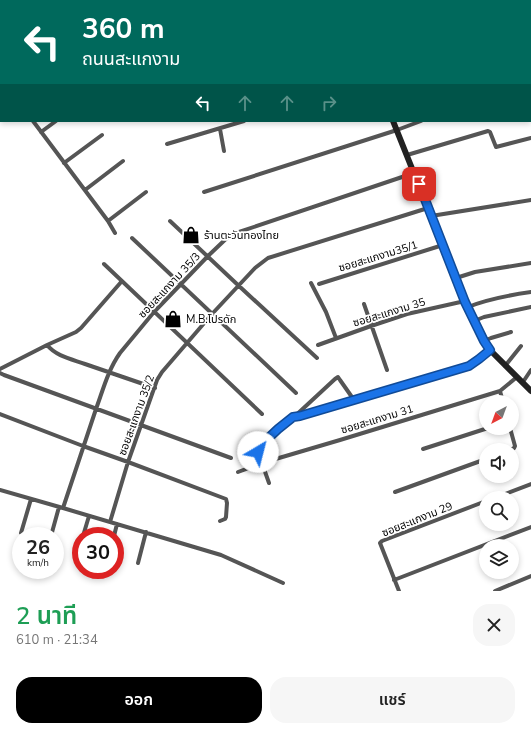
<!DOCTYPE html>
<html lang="th">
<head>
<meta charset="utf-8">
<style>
  body { margin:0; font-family:"Nunito Sans","Noto Sans Thai",sans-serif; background:#f6f6f6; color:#222; height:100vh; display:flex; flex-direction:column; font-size:15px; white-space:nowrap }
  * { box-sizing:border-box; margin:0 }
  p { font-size:13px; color:#767676 }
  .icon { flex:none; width:22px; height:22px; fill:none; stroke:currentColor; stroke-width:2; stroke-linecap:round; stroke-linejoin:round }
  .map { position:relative; height:591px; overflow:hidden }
  .drawer { display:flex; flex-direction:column; background:#fff; flex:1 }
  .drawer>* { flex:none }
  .hud { position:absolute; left:0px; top:0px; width:531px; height:122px; box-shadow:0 2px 6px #0003; background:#00695c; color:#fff; overflow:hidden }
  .needle { width:26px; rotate:221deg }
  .controls { position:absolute; left:479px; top:395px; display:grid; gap:8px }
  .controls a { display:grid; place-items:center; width:40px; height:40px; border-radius:50%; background:#fff; box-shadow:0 2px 6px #0003; font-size:20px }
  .speed { position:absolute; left:12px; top:527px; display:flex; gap:8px; font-size:20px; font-weight:700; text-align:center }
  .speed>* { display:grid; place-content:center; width:52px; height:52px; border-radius:50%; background:#fff; box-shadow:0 2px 6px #0003; line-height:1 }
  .speed small { font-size:10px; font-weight:400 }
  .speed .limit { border:6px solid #d22; background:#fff; color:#111 }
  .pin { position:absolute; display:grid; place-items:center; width:34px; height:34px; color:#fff; margin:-17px; border-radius:8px; box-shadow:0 2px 6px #0006 }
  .me { position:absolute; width:44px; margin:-22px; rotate:37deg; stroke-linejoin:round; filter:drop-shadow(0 0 3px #0008) }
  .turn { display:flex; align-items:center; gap:14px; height:84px; padding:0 16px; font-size:18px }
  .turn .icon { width:52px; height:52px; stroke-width:2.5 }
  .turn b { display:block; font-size:28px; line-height:34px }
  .lanes { display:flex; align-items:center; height:38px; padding:0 16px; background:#0003; justify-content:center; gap:20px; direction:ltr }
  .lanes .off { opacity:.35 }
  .round { display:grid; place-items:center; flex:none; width:42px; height:42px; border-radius:16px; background:#f6f6f6 }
  .head { display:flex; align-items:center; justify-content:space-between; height:68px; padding:0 16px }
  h1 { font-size:24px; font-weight:600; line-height:30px; color:#1e9e55 }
  .button { display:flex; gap:8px; margin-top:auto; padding:8px 16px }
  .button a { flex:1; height:46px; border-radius:16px; background:#000; color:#fff; font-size:16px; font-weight:600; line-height:46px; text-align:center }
  .button a+a { background:#f6f6f6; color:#222 }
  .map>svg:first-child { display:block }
</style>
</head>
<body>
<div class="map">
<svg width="531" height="591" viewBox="0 0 531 591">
  <rect width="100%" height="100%" fill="#fff"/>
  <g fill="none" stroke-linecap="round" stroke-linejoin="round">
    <path stroke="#555" stroke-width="4" d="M206 0 207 1
      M324 0V1
      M169 1 171 0
      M255 1 257 0
      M274 1 276 0
      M388 1 391 0
      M437 1 440 0
      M530 14H531
      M0 77 1 79
      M530 83H531
      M33 121 108 221 115 233
      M220 129 224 151
      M41 132 56 121
      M167 144 244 121
      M407 155 488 131 490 132 496 147 531 138
      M64 163 102 135
      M85 190 123 161
      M204 192 397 130 421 121
      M431 216 531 200
      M108 221 146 192
      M170 221 239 286 317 358
      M132 238 296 393
      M104 264 262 414
      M456 278 475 272 531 263
      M311 283 326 312 336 338
      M319 284 443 245
      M364 304 387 370
      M468 307C488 299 510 295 531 292
      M474 321 484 317 531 307
      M484 341 491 338 511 332
      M47 345C56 356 71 359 85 364 108 372 131 380 155 388
      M318 345 371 326 407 314 465 301
      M505 366 521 346
      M0 369 47 345 76 332 81 328 122 281
      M0 373 4 375 231 458
      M523 382 531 370
      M500 391 503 402
      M0 414 83 446 128 462 226 499 227 503 226 517 225 519 220 521
      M294 417 335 379 338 377 340 380 354 400
      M510 428 515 446 514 448 511 450
      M423 449 488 428
      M238 472 262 463 340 440 500 391 517 377
      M269 483 258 452V448L278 429 293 417 300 416 469 366 479 359 490 350
      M0 490 63 508 221 555 283 583
      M395 492 486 459
      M495 498 531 484
      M63 508C74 475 85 442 96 409 103 390 108 370 120 353L154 312 208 256 229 236 233 234 414 173
      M110 522 128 462 157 380 162 372 212 314 255 268 268 258 428 208
      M21 533 31 499
      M51 536 59 507
      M83 536 89 516
      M114 536 117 524
      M80 549 81 545
      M138 563 146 532
      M394 580 531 527
      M399 591 380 543 382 541 486 501
      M495 591 531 576"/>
    <path stroke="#222" stroke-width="6" d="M343 0 344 1
      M393 121 465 301 484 341 490 350 531 391"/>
  </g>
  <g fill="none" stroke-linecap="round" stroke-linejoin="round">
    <g stroke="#114b97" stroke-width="10">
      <path id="route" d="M258 452V448L260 446 278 429 293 417 300 416 469 366 479 359 490 350 484 341 465 302 419 184"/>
    </g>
    <use href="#route" stroke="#1a73e8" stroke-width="7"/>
  </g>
  <defs>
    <g id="shop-bare" transform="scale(1.38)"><path d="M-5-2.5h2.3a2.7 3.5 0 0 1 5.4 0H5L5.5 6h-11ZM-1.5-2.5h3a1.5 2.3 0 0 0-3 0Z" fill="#000" stroke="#fff" stroke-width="2.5" paint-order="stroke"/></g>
  </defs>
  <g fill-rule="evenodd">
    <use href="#shop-bare" x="191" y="235"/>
    <use href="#shop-bare" x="173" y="319"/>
  </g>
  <g text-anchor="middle" stroke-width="3.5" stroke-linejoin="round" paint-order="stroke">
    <g font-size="11" fill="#000" stroke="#fff" text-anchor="start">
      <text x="204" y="239">ร้านตะวันทองไทย</text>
      <text x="186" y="323">M.B.โปรดัก</text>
    </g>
    <g font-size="11" fill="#000" stroke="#fff">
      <text transform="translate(378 256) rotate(-17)" y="4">ซอยสะแกงาม35/1</text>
      <text transform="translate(169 285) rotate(-47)" y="4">ซอยสะแกงาม 35/3</text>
      <text transform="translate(389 312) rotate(-17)" y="4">ซอยสะแกงาม 35</text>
      <text transform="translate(136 415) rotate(-70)" y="4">ซอยสะแกงาม 35/2</text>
      <text transform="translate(377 419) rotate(-17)" y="4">ซอยสะแกงาม 31</text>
      <text transform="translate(417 519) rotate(-22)" y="4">ซอยสะแกงาม 29</text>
    </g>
  </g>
</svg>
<div class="controls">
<a><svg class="needle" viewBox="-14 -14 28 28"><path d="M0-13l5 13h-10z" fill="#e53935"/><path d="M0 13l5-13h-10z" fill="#767676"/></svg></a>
<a><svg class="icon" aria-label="sound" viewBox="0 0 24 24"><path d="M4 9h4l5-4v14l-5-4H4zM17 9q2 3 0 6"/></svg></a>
<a><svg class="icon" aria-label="search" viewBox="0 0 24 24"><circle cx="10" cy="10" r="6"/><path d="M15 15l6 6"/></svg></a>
<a><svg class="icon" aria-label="layers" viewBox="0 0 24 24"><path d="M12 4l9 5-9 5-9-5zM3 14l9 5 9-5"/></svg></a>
</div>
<div class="speed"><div>26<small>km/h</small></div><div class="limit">30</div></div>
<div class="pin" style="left:419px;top:184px;background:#d93025"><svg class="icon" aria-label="arrive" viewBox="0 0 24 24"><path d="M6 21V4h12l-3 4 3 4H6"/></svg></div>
<svg class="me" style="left:258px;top:452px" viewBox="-20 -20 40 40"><circle r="19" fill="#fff"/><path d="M0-13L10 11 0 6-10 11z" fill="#1a73e8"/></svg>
<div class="hud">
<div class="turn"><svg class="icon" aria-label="left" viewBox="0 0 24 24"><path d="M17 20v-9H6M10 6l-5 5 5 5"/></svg><div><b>360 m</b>ถนนสะแกงาม</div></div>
<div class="lanes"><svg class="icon" aria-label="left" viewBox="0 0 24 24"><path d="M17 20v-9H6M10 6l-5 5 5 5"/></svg><svg class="icon off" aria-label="ahead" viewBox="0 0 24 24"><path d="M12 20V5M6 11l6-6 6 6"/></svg><svg class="icon off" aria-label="ahead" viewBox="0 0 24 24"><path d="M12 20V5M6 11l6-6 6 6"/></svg><svg class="icon off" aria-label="right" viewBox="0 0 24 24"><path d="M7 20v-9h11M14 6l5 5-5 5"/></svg></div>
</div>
</div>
<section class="drawer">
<div class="head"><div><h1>2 นาที</h1><p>610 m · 21:34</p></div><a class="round"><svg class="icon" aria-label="close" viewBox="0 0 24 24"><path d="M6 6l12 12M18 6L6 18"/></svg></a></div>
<div class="button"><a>ออก</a><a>แชร์</a></div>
</section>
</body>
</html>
